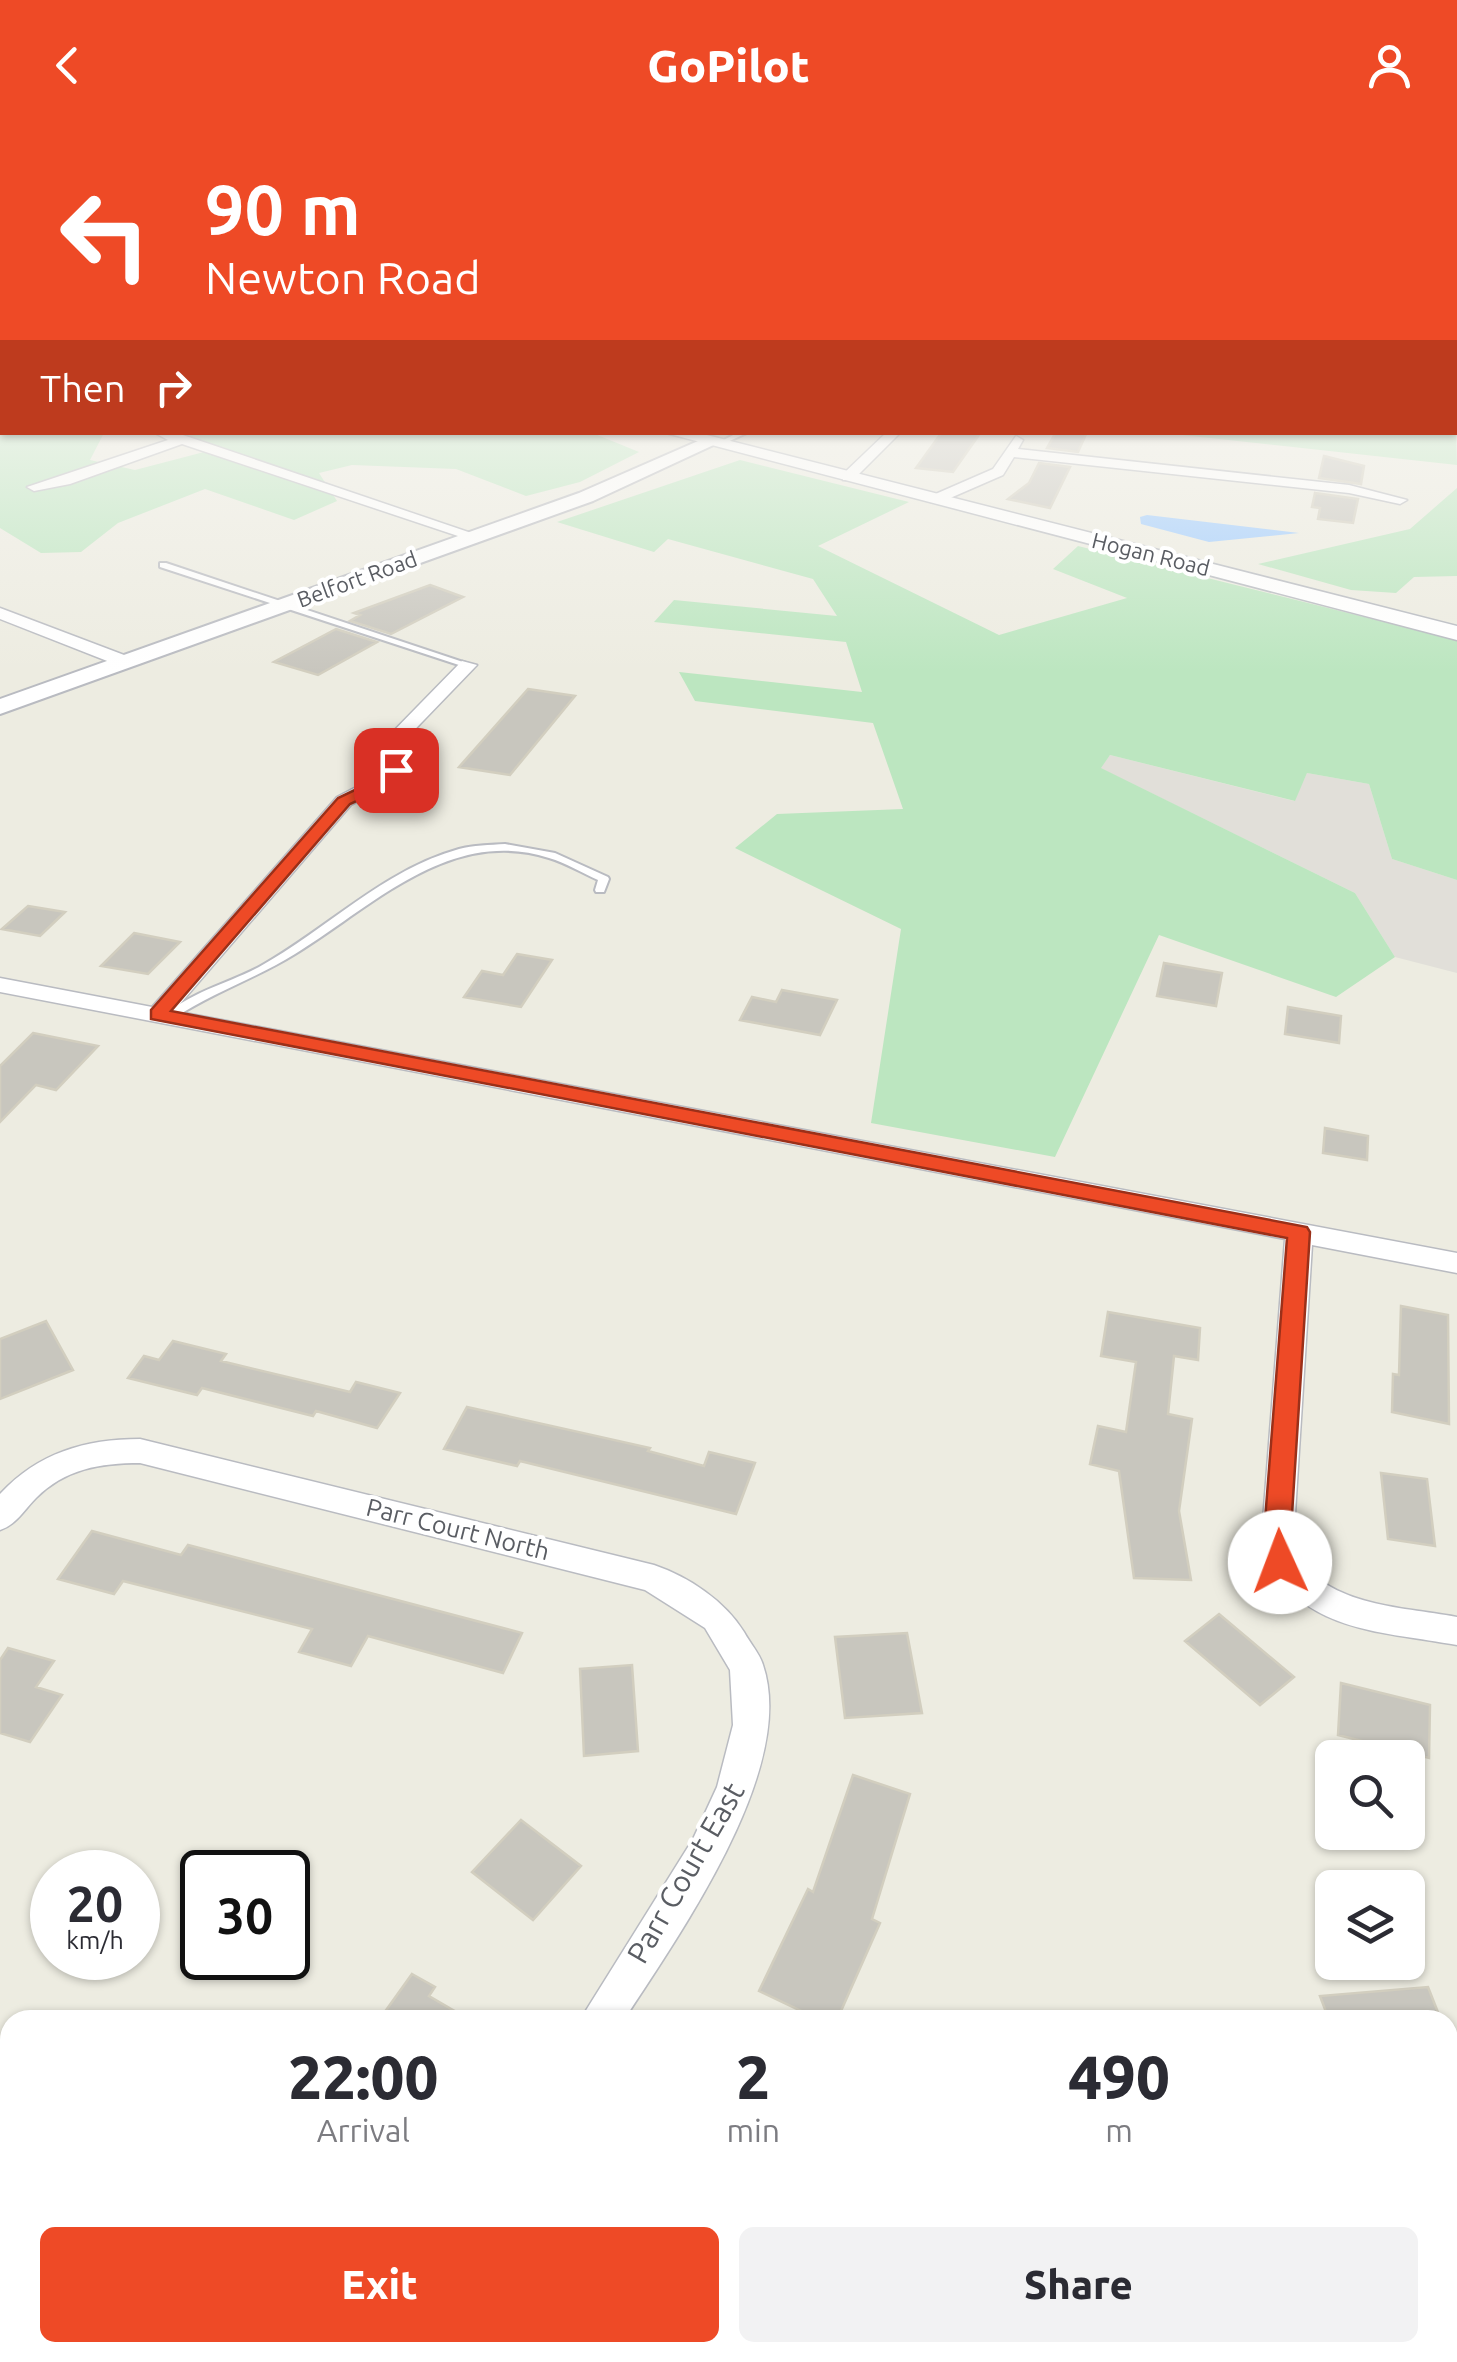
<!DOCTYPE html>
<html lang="en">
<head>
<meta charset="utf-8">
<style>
  body { margin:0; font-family:Ubuntu,sans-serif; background:#f2f2f3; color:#2b2b33; height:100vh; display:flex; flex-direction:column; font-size:38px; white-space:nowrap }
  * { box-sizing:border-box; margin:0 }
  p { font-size:32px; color:#7c7c81 }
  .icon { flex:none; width:55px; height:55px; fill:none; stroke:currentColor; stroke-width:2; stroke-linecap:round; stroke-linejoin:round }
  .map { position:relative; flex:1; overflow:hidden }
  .sheet { position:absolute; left:0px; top:1880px; width:1458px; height:352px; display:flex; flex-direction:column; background:#fff; border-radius:30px 30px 0 0; box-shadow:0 2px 8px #0004 }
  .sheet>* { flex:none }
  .banner { position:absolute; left:0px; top:0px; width:1458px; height:305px; box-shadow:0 2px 8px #0004; background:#ee4a26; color:#fff; overflow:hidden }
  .buttons { position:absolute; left:1315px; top:1610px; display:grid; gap:20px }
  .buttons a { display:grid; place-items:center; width:110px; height:110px; border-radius:15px; background:#fff; box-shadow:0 2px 8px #0004; font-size:50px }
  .speed { position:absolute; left:30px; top:1720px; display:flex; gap:20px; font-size:50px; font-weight:700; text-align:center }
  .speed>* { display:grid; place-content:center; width:130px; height:130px; border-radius:50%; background:#fff; box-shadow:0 2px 8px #0004; line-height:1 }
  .speed small { font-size:25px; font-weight:400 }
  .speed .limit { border:5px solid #111; border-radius:15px; background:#fff; color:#111 }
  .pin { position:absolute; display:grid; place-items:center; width:85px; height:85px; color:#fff; margin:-42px; border-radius:20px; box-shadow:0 5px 15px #0006 }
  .me { position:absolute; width:110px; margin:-55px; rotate:358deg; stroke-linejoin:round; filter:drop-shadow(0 0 8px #0008) }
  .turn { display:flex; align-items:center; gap:35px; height:210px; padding:0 40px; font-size:45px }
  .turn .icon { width:130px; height:130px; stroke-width:2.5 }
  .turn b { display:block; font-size:70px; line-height:85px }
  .then { display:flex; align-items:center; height:95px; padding:0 40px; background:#0003; gap:20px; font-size:38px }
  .eta { display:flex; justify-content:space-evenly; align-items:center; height:170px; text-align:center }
  .eta b { font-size:60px; font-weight:800; line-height:70px }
  .cta { display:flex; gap:20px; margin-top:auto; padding:20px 40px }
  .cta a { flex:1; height:115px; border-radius:15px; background:#ee4a26; color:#fff; font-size:40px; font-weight:800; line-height:115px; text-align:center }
  .cta a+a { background:#f2f2f3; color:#2b2b33 }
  header { display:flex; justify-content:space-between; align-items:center; height:130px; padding:0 40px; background:#ee4a26; color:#fff; font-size:45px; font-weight:800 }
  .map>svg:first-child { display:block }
</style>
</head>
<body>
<header><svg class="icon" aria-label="back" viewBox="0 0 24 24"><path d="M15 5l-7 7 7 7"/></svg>GoPilot<svg class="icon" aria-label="person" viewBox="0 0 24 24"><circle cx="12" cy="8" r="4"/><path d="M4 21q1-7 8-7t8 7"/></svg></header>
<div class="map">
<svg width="1457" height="2232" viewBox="0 0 1457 2232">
  <rect width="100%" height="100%" fill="#edece1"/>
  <path fill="#e1dfd9" d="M1110 625 1294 671 1307 643 1369 654 1392 729 1457 750V843L1395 827 1355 763 1100 638Z"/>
  <path fill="#bce6c0" d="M0 230 2 302 104 303 90 330 135 340 204 322 187 302H590L639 322 580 352 526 366 456 339 352 335 319 343 337 371 294 390 205 359 118 393 81 422 41 423 0 398Z
    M1455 266 1457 335 1164 303 1455 302Z
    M740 330 909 372 818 416 999 505 1127 468 1053 439 1078 416 1457 510V750L1392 729 1369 654 1307 643 1295 671 1110 625 1101 638 1355 763 1395 827 1336 867 1159 805 1055 1027 871 993 901 799 735 718 777 684 903 679 873 593 695 571 679 542 862 562 846 512 654 492 674 470 837 486 813 449 668 409 654 422 557 392Z
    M1457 358V446L1414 447 1396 463 1351 460 1258 434 1410 399Z"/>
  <path fill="#9fccff" d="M1147 385 1299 403 1209 412 1141 394 1140 387Z"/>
  <path fill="#c8c6be" stroke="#d2cebf" stroke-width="2.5" d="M942 302H981L953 342 916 338Z
    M1056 302H1087L1078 322 1047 318Z
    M1324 326 1364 336 1361 354 1319 348Z
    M1039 333 1070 337 1050 378 1008 369 1029 353Z
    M1315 363 1358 369 1353 393 1318 389 1320 378 1312 377Z
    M430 455 463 467 391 504 350 491 360 485 354 483Z
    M336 499 377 512 318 545 274 532Z
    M528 559 575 566 510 645 459 637Z
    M28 776 65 782 40 806 2 799Z
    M134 803 180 812 148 844 101 836Z
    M517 824 552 830 521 877 464 867 482 841 503 845Z
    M1164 833 1222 843 1216 876 1157 866Z
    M782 860 837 870 820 905 740 890 752 867 776 872Z
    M1288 877 1341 886 1339 913 1285 904Z
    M33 903 98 916 56 960 36 955 0 992V936Z
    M1325 998 1368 1006 1367 1030 1323 1023Z
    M1401 1176 1448 1185 1449 1294 1392 1282 1393 1244 1399 1245Z
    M1108 1182 1200 1198 1198 1230 1174 1226 1168 1284 1192 1289 1179 1381 1191 1450 1134 1448 1119 1341 1090 1334 1098 1296 1126 1302 1136 1232 1101 1226Z
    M46 1191 73 1240 0 1269V1209Z
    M173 1211 226 1224 221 1231 350 1262 356 1252 400 1263 377 1298 316 1281 313 1286 202 1258 197 1265 128 1248 144 1226 159 1230Z
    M467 1277 650 1318 648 1321 704 1336 709 1322 755 1333 736 1384 520 1331 517 1336 444 1319Z
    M1381 1343 1427 1349 1435 1416 1388 1409Z
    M92 1401 181 1425 188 1415 522 1503 503 1543 368 1506 351 1536 299 1522 312 1499 123 1451 114 1464 58 1449Z
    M1219 1484 1294 1547 1260 1575 1185 1511Z
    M907 1503 922 1583 845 1588 835 1507Z
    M8 1518 54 1531 36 1557 62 1565 30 1612 0 1603V1530Z
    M632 1535 638 1621 584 1626 580 1539Z
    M1341 1553 1430 1575 1429 1628 1338 1605Z
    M853 1645 910 1664 872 1789 880 1793 837 1890H820L759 1861 808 1759 813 1762Z
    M521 1690 581 1736 533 1790 472 1742Z
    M412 1844 435 1857 429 1866 470 1890H379Z
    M1428 1857 1441 1890H1329L1320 1866Z"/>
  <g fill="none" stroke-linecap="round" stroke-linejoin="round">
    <g stroke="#b9bbc1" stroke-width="4">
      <path id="service" d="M739 302H749L721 315 716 314Z
        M160 433H166L472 535 465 537 160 437Z
        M505 714 555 723 608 747 609 749 604 762H596L595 760 598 750C582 743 566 733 549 728 450 696 372 777 295 824 255 849 211 863 173 889L169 891 163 887C190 862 227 854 259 837 326 800 383 740 459 719 473 715 490 715 505 714Z"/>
    </g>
    <g stroke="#b9bbc1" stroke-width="3">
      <path id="minor" d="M153 302H174L483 407 470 410 182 314 70 354 34 361 27 357 168 310Z
        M887 302H901L853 350H843V344Z
        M1016 306 1023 310 1018 319 1349 355 1407 370 1400 374 1349 363 1014 327 1003 345 941 372H931V366L993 339Z
        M0 478 132 528 135 532 120 536 0 489Z
        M462 531 477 535 396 619 406 640 400 650 351 675 174 881 1457 1123V1143L1312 1115 1293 1416C1320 1477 1400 1476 1457 1487V1515C1376 1500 1297 1503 1261 1416L1285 1109 0 862V848L152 877 337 667 385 642 377 618Z
        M140 1309 654 1435C689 1447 725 1471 744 1502 750 1513 760 1524 763 1535 798 1639 678 1806 624 1890H580L693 1709 717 1657 733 1595 730 1540 705 1498 645 1460 140 1333C100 1333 65 1339 36 1368 24 1380 16 1395 0 1400V1364C38 1323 85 1309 140 1309Z
        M1448 2058H1457V2102H1448Z
        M365 2222H413L409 2232H361Z
        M1330 2222H1376L1374 2232H1328Z"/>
    </g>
    <g stroke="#b9bbc1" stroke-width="4">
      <path id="tertiary" d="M705 308 720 312 593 371 0 584V569L579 363Z"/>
    </g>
    <g stroke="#b7bac0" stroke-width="3">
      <path id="secondary" d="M662 302H695L1457 496V510Z"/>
    </g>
    <use href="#service" fill="#fff" fill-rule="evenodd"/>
    <use href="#minor" fill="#fff" fill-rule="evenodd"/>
    <use href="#tertiary" fill="#fff" fill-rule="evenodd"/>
    <use href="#secondary" fill="#fff" fill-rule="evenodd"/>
  </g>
  <linearGradient id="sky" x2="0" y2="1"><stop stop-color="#8bbef1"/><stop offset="0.42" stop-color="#f7f6f2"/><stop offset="1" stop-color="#f7f6f2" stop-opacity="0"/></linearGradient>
  <rect width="1457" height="542" fill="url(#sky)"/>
  <path fill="#ee4a26" stroke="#9b3019" stroke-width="2.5" d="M391 636 404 640 391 655 350 674 171 881 1307 1097 1310 1102 1290 1416 1294 1432 1290 1440H1271L1263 1416 1287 1108 151 889V880L338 668 380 648Z"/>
  <g text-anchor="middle" stroke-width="8" stroke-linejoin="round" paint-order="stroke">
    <g font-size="22" fill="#5a5d63" stroke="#fff">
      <text transform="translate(1151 424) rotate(14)" y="8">Hogan Road</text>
      <text transform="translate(357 449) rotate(-20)" y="8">Belfort Road</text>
    </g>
    <g font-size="25" fill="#5a5d63" stroke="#fff">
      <text transform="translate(458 1399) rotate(14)" y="9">Parr Court North</text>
    </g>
    <g font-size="30" fill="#5a5d63" stroke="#fff">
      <text transform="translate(686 1743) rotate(-60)" y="10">Parr Court East</text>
    </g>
  </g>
</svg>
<div class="buttons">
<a><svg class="icon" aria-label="search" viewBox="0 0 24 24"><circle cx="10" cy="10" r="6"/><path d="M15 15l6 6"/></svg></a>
<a><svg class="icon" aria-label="layers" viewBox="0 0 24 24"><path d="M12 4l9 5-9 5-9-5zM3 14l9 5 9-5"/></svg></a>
</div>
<div class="speed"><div>20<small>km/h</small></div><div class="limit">30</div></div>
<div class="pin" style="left:396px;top:640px;background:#d93025"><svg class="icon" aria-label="arrive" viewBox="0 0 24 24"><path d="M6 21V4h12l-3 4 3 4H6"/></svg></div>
<svg class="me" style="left:1280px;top:1432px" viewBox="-20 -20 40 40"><circle r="19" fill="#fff"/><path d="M0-13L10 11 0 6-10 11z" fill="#ee4a26"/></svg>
<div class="banner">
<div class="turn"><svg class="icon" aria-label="left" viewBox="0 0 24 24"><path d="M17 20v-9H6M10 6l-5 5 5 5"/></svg><div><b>90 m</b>Newton Road</div></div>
<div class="then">Then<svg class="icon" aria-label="right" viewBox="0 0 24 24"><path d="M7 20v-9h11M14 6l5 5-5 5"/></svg></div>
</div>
<section class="sheet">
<div class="eta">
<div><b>22:00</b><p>Arrival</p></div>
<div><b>2</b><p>min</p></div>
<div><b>490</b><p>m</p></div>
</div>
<div class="cta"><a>Exit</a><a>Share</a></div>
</section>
</div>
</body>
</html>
